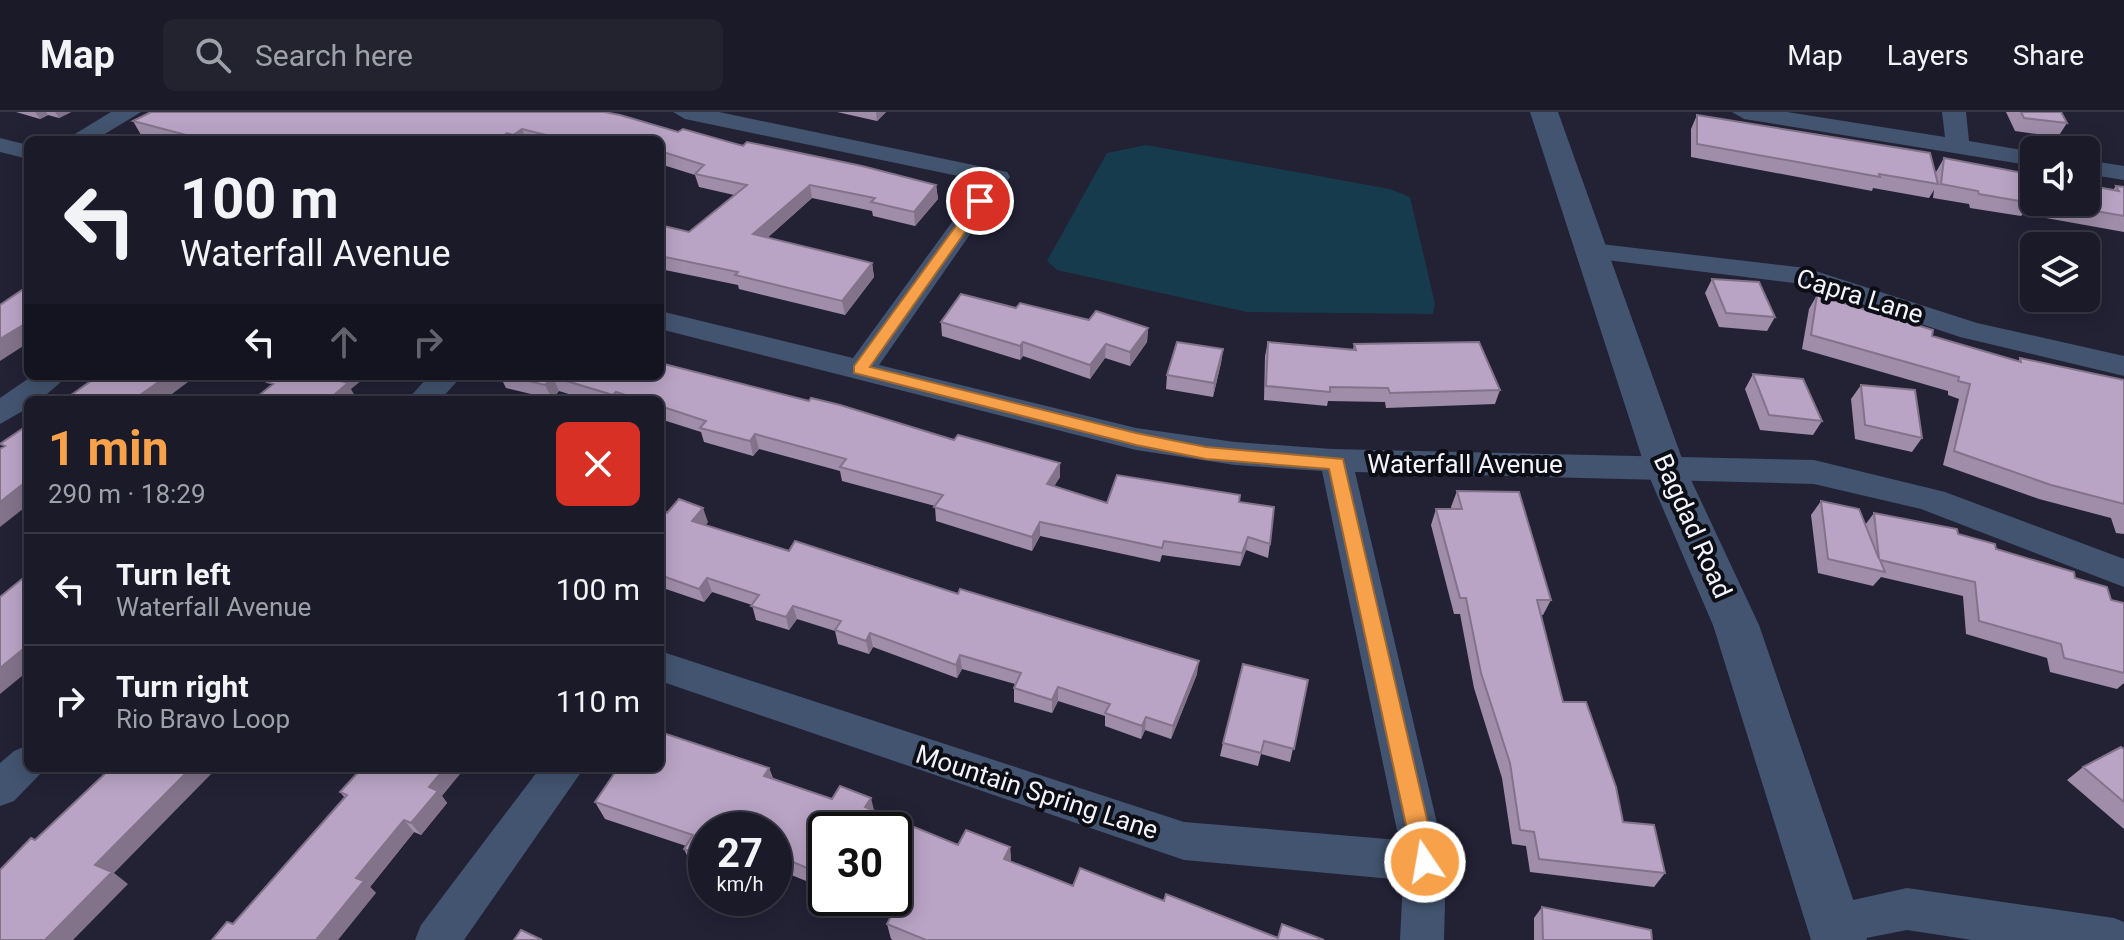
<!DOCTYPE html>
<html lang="en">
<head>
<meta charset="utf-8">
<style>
  body { margin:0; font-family:Roboto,sans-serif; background:#232330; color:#f1f3f6; height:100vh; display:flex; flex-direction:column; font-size:30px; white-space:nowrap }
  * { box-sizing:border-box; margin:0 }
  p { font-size:26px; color:#9fa1a8 }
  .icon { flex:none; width:44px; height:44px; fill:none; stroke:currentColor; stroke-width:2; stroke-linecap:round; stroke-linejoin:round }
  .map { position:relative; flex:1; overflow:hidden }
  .sheet { position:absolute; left:24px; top:284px; width:640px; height:376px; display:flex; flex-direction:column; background:#1a1a28; border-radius:12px; box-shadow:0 4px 20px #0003,0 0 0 2px #383845 }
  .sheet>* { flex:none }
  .top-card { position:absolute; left:24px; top:24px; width:640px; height:244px; border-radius:12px; box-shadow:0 4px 20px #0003,0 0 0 2px #383845; background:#1a1a28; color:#f1f3f6; overflow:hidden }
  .fabs { position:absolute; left:2020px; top:24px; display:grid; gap:16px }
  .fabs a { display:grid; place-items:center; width:80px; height:80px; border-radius:12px; background:#1a1a28; box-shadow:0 4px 20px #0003,0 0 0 2px #383845; font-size:40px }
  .speed { position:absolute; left:688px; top:700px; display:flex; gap:16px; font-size:40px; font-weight:700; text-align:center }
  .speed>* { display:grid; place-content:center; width:104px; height:104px; border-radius:50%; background:#1a1a28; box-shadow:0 4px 20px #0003,0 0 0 2px #383845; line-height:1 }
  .speed small { font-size:20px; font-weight:400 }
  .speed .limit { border:4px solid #111; border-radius:12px; background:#fff; color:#111 }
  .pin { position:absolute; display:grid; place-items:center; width:68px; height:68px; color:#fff; margin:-34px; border:4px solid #fff; border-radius:50%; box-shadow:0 2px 8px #0007 }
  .me { position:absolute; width:88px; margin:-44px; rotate:348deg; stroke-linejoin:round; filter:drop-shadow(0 0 6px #0008) }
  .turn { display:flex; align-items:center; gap:28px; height:168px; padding:0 24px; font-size:36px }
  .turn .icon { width:104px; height:104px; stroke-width:2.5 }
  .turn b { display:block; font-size:56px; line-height:68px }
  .lanes { display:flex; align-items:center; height:76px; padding:0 24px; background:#0003; justify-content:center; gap:40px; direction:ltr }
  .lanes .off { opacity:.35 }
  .round { display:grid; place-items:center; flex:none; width:84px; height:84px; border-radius:12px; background:#232330 }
  .overview { display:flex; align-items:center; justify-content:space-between; height:136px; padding:0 24px }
  h1 { font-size:48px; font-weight:700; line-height:60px; color:#f7a14a }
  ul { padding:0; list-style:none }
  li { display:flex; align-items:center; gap:24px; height:112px; padding:0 24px; border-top:2px solid #383845 }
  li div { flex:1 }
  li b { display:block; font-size:30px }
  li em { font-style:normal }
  header { display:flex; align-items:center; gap:48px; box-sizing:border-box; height:112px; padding:0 40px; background:#1a1a28; border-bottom:2px solid #383845 }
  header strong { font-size:38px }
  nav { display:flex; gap:44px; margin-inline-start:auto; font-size:28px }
  .search { width:560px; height:72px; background:#232330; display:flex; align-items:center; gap:20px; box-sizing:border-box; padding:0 28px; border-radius:12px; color:#9fa1a8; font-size:30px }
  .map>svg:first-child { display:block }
</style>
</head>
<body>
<header>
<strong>Map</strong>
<div class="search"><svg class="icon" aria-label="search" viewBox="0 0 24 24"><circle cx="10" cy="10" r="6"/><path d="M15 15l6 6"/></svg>Search here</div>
<nav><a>Map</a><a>Layers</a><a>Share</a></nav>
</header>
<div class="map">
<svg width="2124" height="828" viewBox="0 0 2124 828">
  <rect width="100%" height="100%" fill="#232235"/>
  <path fill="#163b4c" d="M1146 33 1390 77 1410 85 1435 192 1433 202 1247 200 1057 158 1047 149 1107 41Z"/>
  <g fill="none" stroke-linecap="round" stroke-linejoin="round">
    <path fill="#42546f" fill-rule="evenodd" d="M111 0H141L95 28H65Z
      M673 0H719L1007 60 1010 65 879 253 1136 316 1235 330 1332 337 1814 348 1945 380 2124 447V475L1921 397 1814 372 1355 360 1446 750 1444 828H1400L1403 768 1184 748 660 569V539L1184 710 1399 728 1322 359 1235 353 1136 338 660 217V199L853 246 982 69 685 7Z
      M1732 0H1787L1945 25 1942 0H1966L1969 29 2034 40V54L1744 7Z
      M0 26 28 33V47L0 40Z
      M2086 48 2124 54V68L2086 62Z
      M1592 131 1806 156 1977 211 2124 244V264L1960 225 1802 172 1582 145 1579 139 1582 133Z
      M32 264H68L40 288H28V296L0 312V286Z
      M429 264H462L440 288H407Z
      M28 633V656H46L14 689 0 694V651L14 639Z
      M540 656H584L464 828H415L421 813Z
      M1907 776 2114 806 2124 810V828H1972L1907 818 1856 828 1817 826 1811 811 1817 796Z"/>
    <path fill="#42546f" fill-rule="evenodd" d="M1530 0H1558L1685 355 1759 513 1867 828H1811L1713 513 1645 355Z"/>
  </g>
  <path fill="#9f8da9" d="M16 0H71L59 6 48 3 40 7Z
    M837 0H886L877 9Z
    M2006 0H2061L2067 11 2058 25 2015 19Z
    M1697 3 1935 63 1936 60 1944 46 2034 63V90H2086L2113 78 2116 74 2124 75V120L2023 102 2021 104 1970 96 1969 92 1933 86 1934 78 1929 86 1873 76 1872 79 1691 45V17Z
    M133 9 678 20 936 73 938 87 915 114 873 104 872 99 812 86 767 126 872 151 874 165 845 203 739 177 738 173 660 157V113L689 120 734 83 699 75 695 63 660 52V28H161L141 23Z
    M1712 167 1775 205 1767 219 1719 215 1705 181Z
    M1817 183 1932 224 2018 249 2020 246 2124 268V422L2116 421 2111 406 2039 387 1943 353 1959 287 1948 283V279L1802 237 1809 197Z
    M1016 196 1148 216 1147 230 1130 254 1105 246 1090 267 1023 244 1020 248 942 224 941 210Z
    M1268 230 1353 238 1354 232 1500 278 1495 292 1386 296 1385 290 1328 289 1327 294 1264 288 1265 244Z
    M1223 237 1221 251 1213 285 1166 277 1167 263Z
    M1753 262 1822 309 1813 323 1760 318 1745 277Z
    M500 264H660L1060 351V365L1054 374 1107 391 1239 390 1270 432 1268 446 1246 438 1240 454 1162 443 1160 450 1040 424 1032 439 936 409 935 394 842 369 840 359 759 337 753 344 704 330 701 320 660 307V288H588L559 279 552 287 506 276Z
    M1861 273 1922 326 1912 340 1855 327 1851 287Z
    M1457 379 1551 488 1543 503H1541L1563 590 1623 710 1665 761 1654 775 1530 760 1526 734 1512 732 1502 666 1474 576 1460 502H1454L1431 413 1436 397H1452L1451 395Z
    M1821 389 1865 413 1874 401 1958 422 2075 466 2111 488 2124 491V571L2117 577 2050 560 2047 546 1966 522 1963 484 1881 465 1873 474 1818 461 1811 403Z
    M660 398 708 410 705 413 1197 562 1171 627 1145 618 1141 627 1105 614V604L1058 589 1052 601 1014 590V576L1015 572 962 557 957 566 873 535 869 542 838 532 835 519 797 507 789 518 756 508 752 493 712 480 704 490 660 475Z
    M1308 568 1290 650 1261 642 1258 654 1220 644 1223 631Z
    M2124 637V717L2067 668 2083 655Z
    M769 656 773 666 832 687 874 699 958 733 1010 735 1011 750 1073 774 1164 789 1278 826 1324 828H893L891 827 887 812 891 804 847 786H894L826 718V777L774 756V718H706V759L692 754 684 737 686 734 605 707 595 690Z
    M340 680 442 684 447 691 421 723 414 720 370 775 376 781 233 812 345 686Z
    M1542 795 1652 828H1534V806Z"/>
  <path fill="#82738a" d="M35 0H46L48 3 40 7Z
    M55 0H71L59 6Z
    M876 0H886L877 9Z
    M522 17 526 28H515L513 23Z
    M507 21 510 28H498Z
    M810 73 812 86 756 136 753 122Z
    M936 73 938 87 915 114 914 100Z
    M872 151 874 165 845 203 842 189Z
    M28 210V231L0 249V227Z
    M1148 216 1147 230 1130 254V240Z
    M1023 230V244L1020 248V234Z
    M1106 232 1105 246 1090 267V253Z
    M1223 237 1221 251 1213 285 1214 271Z
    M167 264H196L164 288H133Z
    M341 264H367L351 277 356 286 353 288H328L337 268Z
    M553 265 559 279 552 287 545 273Z
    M616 280 618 288H615L613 283Z
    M755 322 759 337 753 344 750 329Z
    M1060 351V365L1047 386V372Z
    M28 368V393L0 415V390Z
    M703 396 708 410 697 423 692 409Z
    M1040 410V424L1032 439V425Z
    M1248 425 1246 438 1240 454 1242 441Z
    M707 466 712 480 704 490 699 477Z
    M793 494 797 507 789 518 786 505Z
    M870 521 873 535 869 542 866 529Z
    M28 533V559L0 582V556Z
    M960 543 962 557 957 566 956 553Z
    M1199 549 1197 562 1171 627 1173 614Z
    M1058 575V589L1052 601V588Z
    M1146 605 1145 618 1141 627 1142 614Z
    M191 656H217L114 761 128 772 73 828H45L95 753Z
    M445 656H465L442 684 447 691 421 723 411 711 429 675Z
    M769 656 775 673 764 664Z
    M871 686 875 702 865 695Z
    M404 708 414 720 370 775 376 781 338 828H316L356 766Z
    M1010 735 1011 751 1004 747Z"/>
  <path fill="#b9a4c5" stroke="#82738a" stroke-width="2" d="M151 0H604L620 3 678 20 683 17 743 34 747 30 862 54 936 73 914 100 871 90 875 86 810 73 753 122 872 151 842 189 735 163 738 160 660 144V113L689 120 747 73 695 62 704 53 660 39V28H597L582 24 577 28H566L522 17 513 23 507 21 498 28H205L133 9Z
    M2021 0H2061L2067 11 2024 6Z
    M1697 3 1930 41 1938 72 1879 62 1880 65 1697 32Z
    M1944 46 2034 63V88L2030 87 2031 91 1979 82 1978 79 1941 72Z
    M2086 73 2119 79 2116 74 2124 75V104L2044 90H2086Z
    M1712 167 1759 170 1775 205 1726 201Z
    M28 174V210L0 227V193Z
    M961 182 1016 196 1020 191 1089 208 1096 199 1148 216 1130 240 1106 232 1090 253 1023 230 1020 234 941 210Z
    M1817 183 1933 218 1932 224 2021 250 2020 246 2124 268V392L2051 373 1954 339 1970 272 1958 269 1959 265 1811 223Z
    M1177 230 1223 237 1214 271 1167 263Z
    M1268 230 1356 238 1354 232 1479 230 1500 278 1390 281 1388 276 1330 275V280L1266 274Z
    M660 251 809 289 811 286 840 293 954 328 958 323 1060 351 1047 372 1107 391 1117 363 1240 383 1239 390 1274 395 1270 432 1248 425 1242 441 1164 429 1162 436 1040 410 1032 425 934 395 943 383 840 355 846 347 755 322 750 329 700 316 706 309 660 294V288H641L616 280 613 283 553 265 545 273 508 264H660Z
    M1753 262 1803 267 1822 309 1769 303Z
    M98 264H167L133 288H64Z
    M276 264H341L337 268 348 271 328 288H253L273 272 267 270Z
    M1861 273 1915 278 1922 326 1865 313Z
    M28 313V368L0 390V337L5 334 0 332Z
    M1457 379 1519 380 1551 488H1537L1563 590H1586L1616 675 1623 710 1654 713 1665 761 1539 747 1534 720 1520 718 1510 651 1481 561 1466 486H1460L1436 397H1462Z
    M679 387 703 396 692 409 789 439 795 429 958 482 960 477 1199 549 1173 614 1146 605 1142 614 1105 601 1110 592 1058 575 1052 588 1014 576 1021 561 960 543 956 553 870 521 866 529 835 518 841 509 793 494 786 505 751 494 759 483 707 466 699 477 660 463V398L667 401Z
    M1821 389 1859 397 1879 447 1874 401 1957 417 1958 422 1995 432 1996 437 2074 460 2075 466 2107 475 2111 488 2124 491V561L2064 546 2061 532 1979 509 1975 470 1880 448 1885 460 1828 447Z
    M28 462V533L0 556V485Z
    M1243 552 1308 568 1294 637 1264 629 1261 641 1223 631Z
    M660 620 769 656 764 664 832 687 840 674 871 686 865 695 958 733 966 718 1010 735 1004 747 1073 774 1080 756 1164 789 1166 782 1278 826 1282 812 1324 828H926L887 812 897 793 880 786H894V718H826V764L774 742V718H706V746L684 737 693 723 595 690 618 656H660Z
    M2121 635 2124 637V690L2083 655Z
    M111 656H191L95 753 112 760 45 828H0V758L31 726 35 728Z
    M362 656H445L429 675 438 679 411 711 404 708 356 766 364 769 316 828H212L227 810 233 812 347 683 340 680Z
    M1542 795 1651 818 1652 828H1543Z
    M521 818 542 828H514Z"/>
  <path fill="#f7a14a" stroke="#a16930" stroke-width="2" d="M980 85 987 89 870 255 1136 321 1206 335 1343 347 1437 750 1433 758 1425 761 1417 758 1414 750 1329 357 1206 347 1136 333 854 261V254L976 86Z"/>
  <g text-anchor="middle" stroke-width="8" stroke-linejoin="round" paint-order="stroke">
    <g font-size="26" fill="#f3f3fe" stroke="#0d0d15">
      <text transform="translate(1860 184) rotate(17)" y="9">Capra Lane</text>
      <text x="1465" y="361">Waterfall Avenue</text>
      <text transform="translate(1693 414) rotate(66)" y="9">Bagdad Road</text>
      <text transform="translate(1037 680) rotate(18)" y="9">Mountain Spring Lane</text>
    </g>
  </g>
</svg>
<div class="fabs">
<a><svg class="icon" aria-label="sound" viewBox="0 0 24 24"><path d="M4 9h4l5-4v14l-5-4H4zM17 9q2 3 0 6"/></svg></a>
<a><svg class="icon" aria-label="layers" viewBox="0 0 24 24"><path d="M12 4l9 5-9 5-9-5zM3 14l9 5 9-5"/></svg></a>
</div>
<div class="speed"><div>27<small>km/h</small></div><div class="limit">30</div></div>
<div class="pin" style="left:980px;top:89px;background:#d93025"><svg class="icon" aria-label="arrive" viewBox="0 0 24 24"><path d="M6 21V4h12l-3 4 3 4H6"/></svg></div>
<svg class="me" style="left:1425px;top:750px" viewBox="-20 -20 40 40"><circle r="17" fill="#f7a14a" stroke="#fff" stroke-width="3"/><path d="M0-11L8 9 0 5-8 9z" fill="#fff"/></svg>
<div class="top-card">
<div class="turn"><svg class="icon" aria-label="left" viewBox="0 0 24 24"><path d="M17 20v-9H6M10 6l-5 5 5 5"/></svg><div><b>100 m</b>Waterfall Avenue</div></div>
<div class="lanes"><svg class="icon" aria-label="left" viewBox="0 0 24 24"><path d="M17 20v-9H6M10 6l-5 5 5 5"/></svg><svg class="icon off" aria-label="ahead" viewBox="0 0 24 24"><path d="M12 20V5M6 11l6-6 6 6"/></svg><svg class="icon off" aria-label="right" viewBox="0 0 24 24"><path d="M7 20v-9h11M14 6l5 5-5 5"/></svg></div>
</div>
<section class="sheet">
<div class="overview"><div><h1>1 min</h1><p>290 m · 18:29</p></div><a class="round" style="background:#d93025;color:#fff"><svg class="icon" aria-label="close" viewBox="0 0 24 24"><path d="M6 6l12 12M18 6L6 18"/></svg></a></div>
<ul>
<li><svg class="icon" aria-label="left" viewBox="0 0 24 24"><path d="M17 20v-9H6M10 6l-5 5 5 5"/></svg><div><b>Turn left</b><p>Waterfall Avenue</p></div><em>100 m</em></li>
<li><svg class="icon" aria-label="right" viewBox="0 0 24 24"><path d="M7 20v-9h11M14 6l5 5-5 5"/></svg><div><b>Turn right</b><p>Rio Bravo Loop</p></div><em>110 m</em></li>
</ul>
</section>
</div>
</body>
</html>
